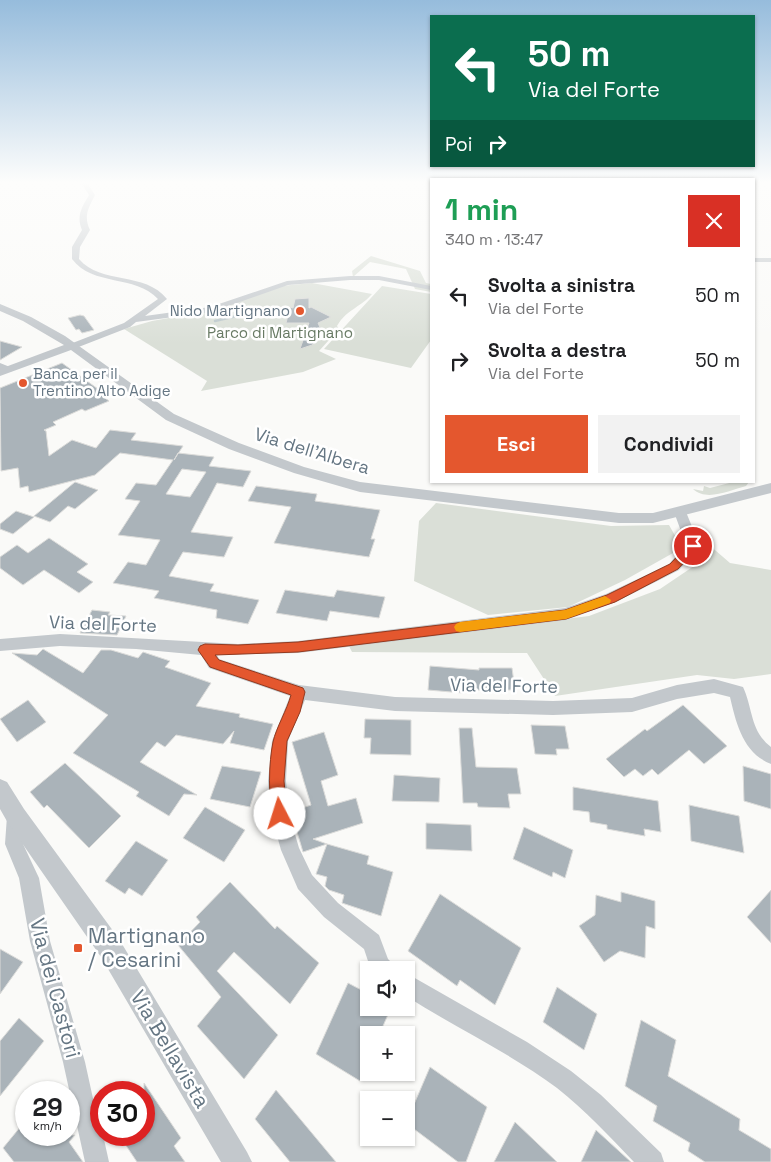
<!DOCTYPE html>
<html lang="it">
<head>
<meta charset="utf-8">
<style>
  body { margin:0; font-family:"Space Grotesk",sans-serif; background:#f2f2f2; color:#202124; height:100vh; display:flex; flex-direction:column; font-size:19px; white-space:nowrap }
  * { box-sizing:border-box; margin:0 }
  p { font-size:16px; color:#757577 }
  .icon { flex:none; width:28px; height:28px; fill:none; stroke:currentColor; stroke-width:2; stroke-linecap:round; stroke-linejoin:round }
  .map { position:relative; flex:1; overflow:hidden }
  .drawer { position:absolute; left:430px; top:178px; width:325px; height:305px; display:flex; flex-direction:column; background:#fff; border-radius:0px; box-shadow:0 1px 4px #0004 }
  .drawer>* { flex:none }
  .hud { position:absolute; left:430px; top:15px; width:325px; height:152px; border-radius:0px; box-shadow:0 1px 4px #0004; background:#0b6e4f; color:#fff; overflow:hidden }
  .buttons { position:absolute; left:360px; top:961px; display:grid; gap:10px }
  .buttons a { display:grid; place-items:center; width:55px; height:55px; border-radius:0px; background:#fff; box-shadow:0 1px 4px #0004; font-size:25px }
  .speed { position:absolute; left:15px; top:1081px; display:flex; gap:10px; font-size:25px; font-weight:700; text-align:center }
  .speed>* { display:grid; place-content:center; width:65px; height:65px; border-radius:50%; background:#fff; box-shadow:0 1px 4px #0004; line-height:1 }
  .speed small { font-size:12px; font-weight:400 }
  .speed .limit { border:8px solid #d22; background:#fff; color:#111 }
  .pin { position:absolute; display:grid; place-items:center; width:42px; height:42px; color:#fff; margin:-21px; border:2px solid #fff; border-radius:50%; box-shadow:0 1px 5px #0007 }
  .me { position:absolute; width:55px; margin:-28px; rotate:355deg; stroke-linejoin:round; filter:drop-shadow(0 0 4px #0008) }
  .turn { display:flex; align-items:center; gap:18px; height:105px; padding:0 15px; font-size:22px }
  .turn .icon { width:65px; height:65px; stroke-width:2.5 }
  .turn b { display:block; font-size:35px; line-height:42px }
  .then { display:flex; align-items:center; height:48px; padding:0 15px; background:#0003; gap:10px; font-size:19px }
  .round { display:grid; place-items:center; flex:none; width:52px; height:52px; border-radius:0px; background:#f2f2f2 }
  .headline { display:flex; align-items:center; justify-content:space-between; height:85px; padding:0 15px }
  h1 { font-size:30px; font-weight:700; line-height:38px; color:#1e9e55 }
  .action { display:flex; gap:10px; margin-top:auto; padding:10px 15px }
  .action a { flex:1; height:58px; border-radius:0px; background:#e4572e; color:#fff; font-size:20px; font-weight:700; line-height:58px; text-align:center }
  .action a+a { background:#f2f2f2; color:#202124 }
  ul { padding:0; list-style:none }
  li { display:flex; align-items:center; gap:15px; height:65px; padding:0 15px }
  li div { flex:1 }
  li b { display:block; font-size:19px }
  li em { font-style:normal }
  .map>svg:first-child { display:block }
</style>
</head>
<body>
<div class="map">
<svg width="771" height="1162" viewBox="0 0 771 1162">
  <rect width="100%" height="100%" fill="#fafaf8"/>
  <path fill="#dadfd7" d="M371 256 420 271 426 283 431 284V292L415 289 406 269 370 262 353 277 352 271Z
    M312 283 372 294C361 307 346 310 337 326L339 329 319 351 336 359 303 372 201 391 207 381 124 329 152 321 191 314 281 286Z
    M382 286 431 294V340L411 368 324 349Z
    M737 481 749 482 746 486C730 490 707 502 693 489L703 491 704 486 710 488Z
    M436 503 611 526 669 525 682 548 625 580 568 607 488 615 414 581 419 521Z
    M708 544 730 563 771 570V674L734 679 697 675 555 696 527 653 352 652 349 646 589 616 660 589 694 566Z"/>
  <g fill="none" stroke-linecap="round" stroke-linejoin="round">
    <path stroke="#bbc7cb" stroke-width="2.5" d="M215 321 258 311"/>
  </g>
  <path fill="#aab3b9" stroke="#dcdcda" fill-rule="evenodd" d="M309 298V308L311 307 331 317 318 323 322 332 319 339 312 345 300 349 309 323H286L290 307 293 308 295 299Z
    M80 315 84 316 94 330 82 333 79 329 76 330 68 318Z
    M0 341 22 347 0 360Z
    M62 363 98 389 101 387 112 395 105 398 109 401 85 411 82 409 53 422 56 425 44 430 46 431 49 456 72 440 96 448 110 430 136 433 131 440 183 446 174 460 178 453 214 457 209 466 251 471 243 487 217 483 191 532 233 537 224 557 183 552 169 576 214 584 210 591 259 600 248 624 216 618 217 610 154 598 159 591 113 583 128 562 146 565 160 540 118 535 140 501 125 499 136 483 156 485 173 460 120 453 95 475 29 492 28 486 20 488 18 468 1 471 0 388ZM182 469 206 472 190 497 166 494Z
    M75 482 98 490 75 509 68 506 50 522 34 516Z
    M256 486 317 494 315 501 380 510 371 539H375L369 557 274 543 291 507 248 501Z
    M16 511 34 517 13 534 0 529V524Z
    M49 538 88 564 77 572 93 582 79 593 44 570 23 585 0 568V557L17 545 28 553Z
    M285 590 334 597 337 590 385 597 379 618 330 611 327 621 276 613Z
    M92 610 110 612 108 615 126 616 117 635 80 633Z
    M43 649 83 673 101 650H111L138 658 143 652 170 661 165 667 211 683 196 706 240 714 239 717 273 724 264 750 230 743 234 731 223 744 176 735 165 747 157 742 140 762 197 795 184 794 169 816 136 796 139 792 73 753 108 715 12 653 37 655Z
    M430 666 479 670V668H512L515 690H463V693L428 690Z
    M28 700 46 722 17 742 0 719Z
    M683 705 727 746 704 764 689 750 658 775 652 769 643 776 635 769 624 777 606 759 645 729 647 731Z
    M365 719 411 720V755L370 754 371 738H364Z
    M531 725 565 726 569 749H556L557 755 535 754Z
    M459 728H472L476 767 517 768 521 794H508L510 808 478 807 477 803H463Z
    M324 732 338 775 321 781 328 806 356 798 363 823 313 839 327 844 303 852 291 812 311 805 292 742Z
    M65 763 121 816 89 848 47 805 44 808 30 792Z
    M222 766 261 772 250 807 210 799Z
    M743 766 771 774V809L744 801Z
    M394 775 440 778 439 802 392 801Z
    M573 787 658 801 661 832 644 829 645 836 607 829V825L590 822 589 812 573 810Z
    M689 805 739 816 744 853 691 841Z
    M205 807 245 830 224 862 183 838Z
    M426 823 471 825 472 851 426 849Z
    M524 827 573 850 565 878 553 872 552 877 513 859Z
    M136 841 168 860 142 896 129 888 125 894 105 881Z
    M327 844 369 856 367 864 393 872 381 916 342 903 344 895 329 890 325 886 327 877 316 874Z
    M230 882 275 929 277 926 319 963 290 1004 234 952 217 971 278 1035 244 1079 197 1026 221 997 178 945 200 922 196 917Z
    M771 890V943L747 917Z
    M621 892 655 901V929L646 926 645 958 620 951 604 962 579 926 595 915 596 895 621 902Z
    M440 894 521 948 495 1005 460 980 457 986 408 951Z
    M0 949 23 962 0 994Z
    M348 983 369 994V1008H391L379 1035H369V1061L360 1081 316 1054Z
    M557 987 597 1014 584 1050 543 1022Z
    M19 1018 44 1041 0 1096V1041Z
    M641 1020 676 1040 668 1076 740 1119 739 1130 771 1149V1162H705L688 1151 690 1143 653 1121 657 1106 625 1086Z
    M430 1067 487 1107 466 1162H458L406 1123Z
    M144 1083 181 1138 174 1146 185 1162H137L119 1135H144Z
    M276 1090 336 1162H290L255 1119Z
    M26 1120V1135H75L69 1142 83 1162H14L3 1148Z
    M515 1122 557 1162H494Z
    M596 1130 631 1162H581Z"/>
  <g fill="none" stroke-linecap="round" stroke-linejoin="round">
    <path fill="#c3c8cc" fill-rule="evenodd" d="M80 181H86L95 195C89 207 83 216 90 230L80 247 79 259C101 285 145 271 167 299L145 316 210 307 287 281 350 276H379L431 286V290L379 280H350L288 285 211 312 136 322 130 327 76 348H70V344L124 323 158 299C135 274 93 287 72 259V247L82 230C76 216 82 207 89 195Z
      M754 258H771V262H754Z
      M0 363 15 369 10 372 0 369Z
      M680 508 686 512 700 546 679 570 616 602 566 620 298 653 217 655 219 659 299 685 395 697 553 701 632 698 677 685 714 679 743 687C753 708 750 731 771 747V764C743 753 736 723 730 697L714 693 677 699 632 712 553 715 395 711 305 700 288 741 286 781 289 814 299 848 312 875 338 903 379 935 388 959 392 963 396 970H371L364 949 324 917 298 889 281 850 271 814 268 781 272 741 290 696 209 668 201 655 136 649 60 646 0 651V639L60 634 238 644 298 641 565 608 606 594 669 564 686 545 674 512Z
      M16 807 22 810 25 816 23 844 39 878 50 941 85 1062 101 1135H103L109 1162H85L63 1062 30 941 19 878 5 844 7 816 10 810Z
      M406 973 527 1042 571 1071 601 1095 661 1153 664 1162H634C609 1136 585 1110 557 1088 510 1053 456 1028 406 996Z"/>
    <path fill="#c3c8cc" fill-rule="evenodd" d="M0 304 31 317 65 336 174 414 239 443 304 467 360 482 619 513H653L771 483V493L653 523H619L360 492 294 473 229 449 166 420 71 350 0 376V369L64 345 23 321 0 311Z
      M0 779 7 782 24 809 119 939 247 1152 252 1162H221L101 957 8 823 0 809Z"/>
  </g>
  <linearGradient id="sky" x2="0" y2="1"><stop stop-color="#96bcdc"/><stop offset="0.53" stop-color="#fdfdfc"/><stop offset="1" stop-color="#fdfdfc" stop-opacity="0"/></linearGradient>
  <rect width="771" height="344" fill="url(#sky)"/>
  <path fill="#e4572e" stroke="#94391e" d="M693 542 699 546 678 569 615 602 566 619 298 652 215 655 219 660 303 688 305 692 300 712 287 741 284 781 287 814 285 819 280 821 275 819C267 801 269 761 273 742 276 728 287 710 291 695L210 667 198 650 200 646 205 644 238 645 298 642 565 610 607 595 670 564 689 544Z"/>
  <path fill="#f59e0b" d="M605 596 611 600 610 603 566 619 460 632 456 631 454 627 456 624 460 622 565 610Z"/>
  <g fill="#e4572e" stroke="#fff" stroke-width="2">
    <circle cx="300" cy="311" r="5"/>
    <circle cx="23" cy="383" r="5"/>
    <rect x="73" y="943" width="10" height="10" rx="2.5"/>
  </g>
  <g text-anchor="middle" stroke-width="5" stroke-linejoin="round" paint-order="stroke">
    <g font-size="15" fill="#657683" stroke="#fff" text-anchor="end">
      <text x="290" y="316">Nido Martignano</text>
      <text x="33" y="379" text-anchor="start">Banca per il<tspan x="33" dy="17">Trentino Alto Adige</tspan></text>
    </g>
    <g font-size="15" fill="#687a64" stroke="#fff">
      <text x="280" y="338">Parco di Martignano</text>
    </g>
    <g font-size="18" fill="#657683" stroke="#fff">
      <text transform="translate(312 451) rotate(17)" y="6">Via dell'Albera</text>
      <text transform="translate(103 624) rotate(2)" y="6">Via del Forte</text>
      <text transform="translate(504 686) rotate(1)" y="6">Via del Forte</text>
    </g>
    <g font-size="21" fill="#657683" stroke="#fff" text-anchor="start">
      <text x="88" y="943">Martignano<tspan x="88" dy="24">/ Cesarini</tspan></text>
    </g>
    <g font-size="21" fill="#657683" stroke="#fff">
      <text transform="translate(55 988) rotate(75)" y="7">Via dei Castori</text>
      <text transform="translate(170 1049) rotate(59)" y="7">Via Bellavista</text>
    </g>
  </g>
</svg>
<div class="buttons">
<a><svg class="icon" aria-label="sound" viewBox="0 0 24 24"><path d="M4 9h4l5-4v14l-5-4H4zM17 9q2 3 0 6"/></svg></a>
<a>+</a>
<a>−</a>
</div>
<div class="speed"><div>29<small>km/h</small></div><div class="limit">30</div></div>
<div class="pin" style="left:693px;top:546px;background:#d93025"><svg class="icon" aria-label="arrive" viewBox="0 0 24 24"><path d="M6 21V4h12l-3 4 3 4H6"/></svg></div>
<svg class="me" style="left:280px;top:814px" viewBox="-20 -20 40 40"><circle r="19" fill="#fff"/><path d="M0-13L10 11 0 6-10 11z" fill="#e4572e"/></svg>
<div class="hud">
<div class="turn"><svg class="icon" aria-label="left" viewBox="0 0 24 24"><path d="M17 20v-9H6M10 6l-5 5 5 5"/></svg><div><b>50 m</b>Via del Forte</div></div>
<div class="then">Poi<svg class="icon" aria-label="right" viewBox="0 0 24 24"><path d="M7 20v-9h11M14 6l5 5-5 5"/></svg></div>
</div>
<section class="drawer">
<div class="headline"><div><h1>1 min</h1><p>340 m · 13:47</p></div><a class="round" style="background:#d93025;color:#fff"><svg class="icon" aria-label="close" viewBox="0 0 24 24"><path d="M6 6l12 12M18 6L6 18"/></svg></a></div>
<ul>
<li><svg class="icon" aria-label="left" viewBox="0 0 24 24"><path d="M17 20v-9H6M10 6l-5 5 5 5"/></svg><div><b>Svolta a sinistra</b><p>Via del Forte</p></div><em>50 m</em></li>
<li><svg class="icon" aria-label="right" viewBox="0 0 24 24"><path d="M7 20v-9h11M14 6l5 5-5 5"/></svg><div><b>Svolta a destra</b><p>Via del Forte</p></div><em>50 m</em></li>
</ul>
<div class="action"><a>Esci</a><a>Condividi</a></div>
</section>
</div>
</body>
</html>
